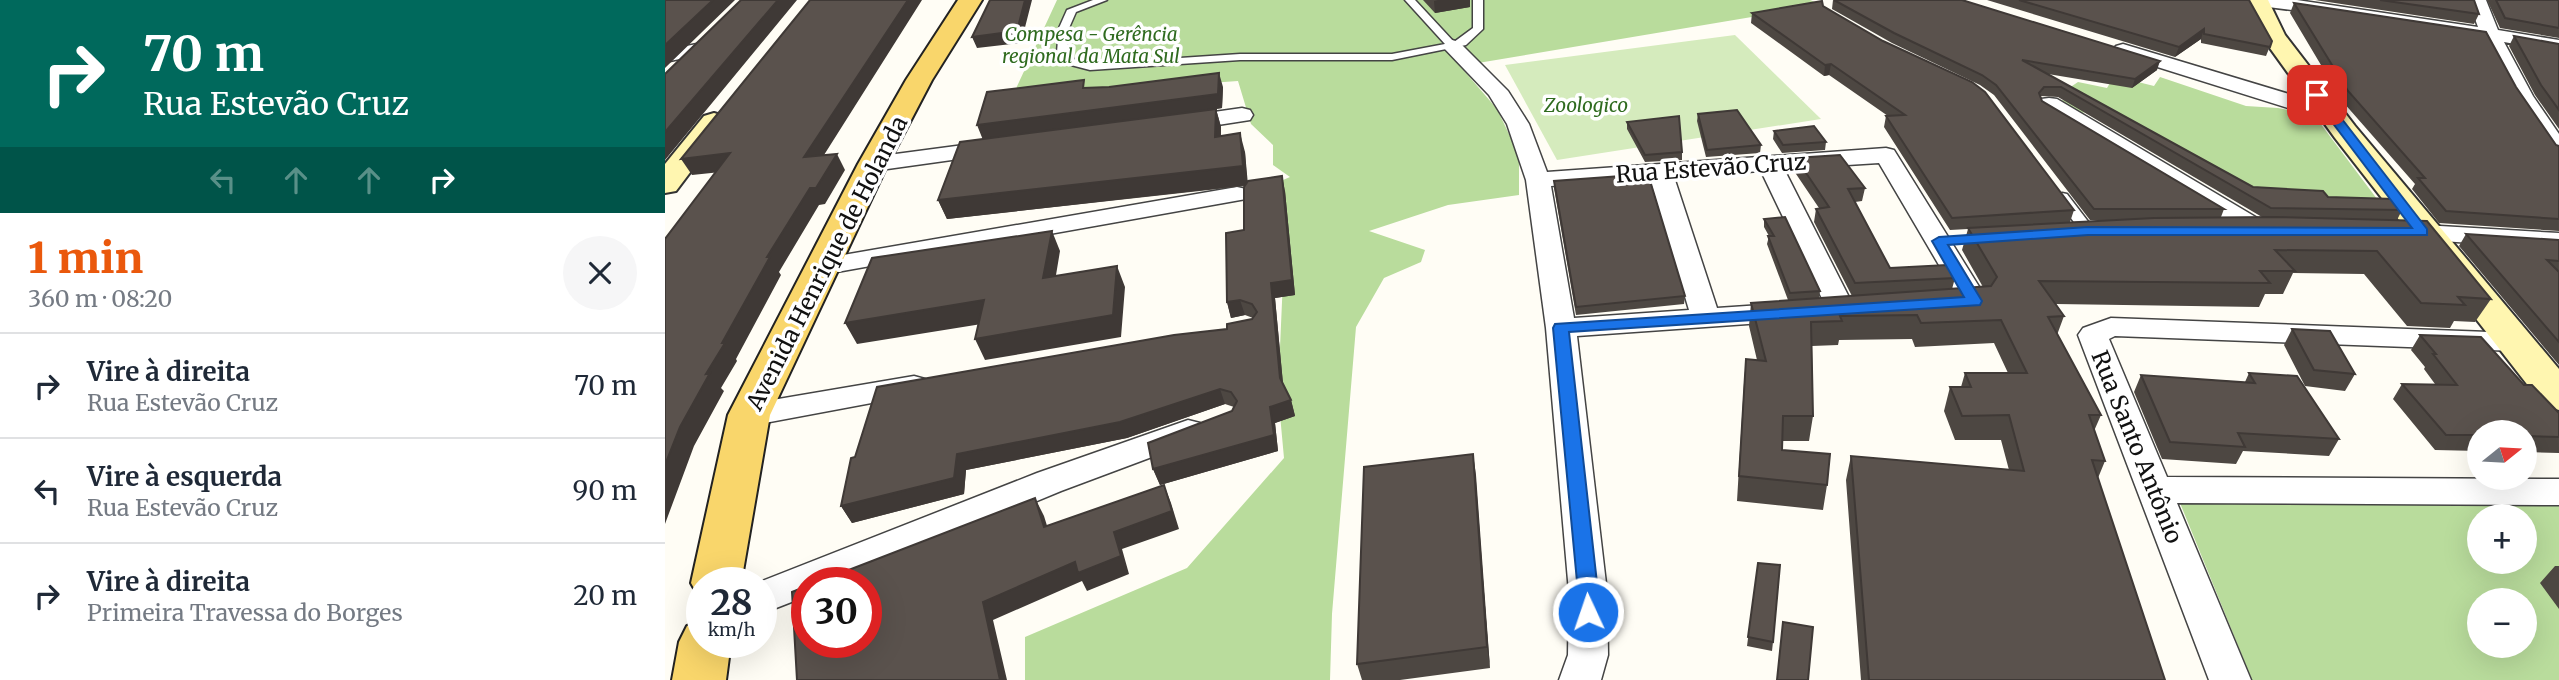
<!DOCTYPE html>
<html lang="pt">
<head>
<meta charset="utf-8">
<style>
  body { margin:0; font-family:Merriweather,serif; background:#f6f6f7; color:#1f2937; height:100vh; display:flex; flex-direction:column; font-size:26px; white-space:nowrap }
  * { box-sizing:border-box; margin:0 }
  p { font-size:23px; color:#747a83 }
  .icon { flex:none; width:38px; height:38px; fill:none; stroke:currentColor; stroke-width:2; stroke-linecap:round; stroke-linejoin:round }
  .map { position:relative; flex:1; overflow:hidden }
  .side { display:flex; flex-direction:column; background:#fff; width:665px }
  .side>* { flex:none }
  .hud { background:#00695c; color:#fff; overflow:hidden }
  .needle { width:46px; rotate:72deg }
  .tools { position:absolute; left:1802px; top:420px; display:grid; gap:14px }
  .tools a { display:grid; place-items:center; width:70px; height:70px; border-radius:50%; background:#fff; box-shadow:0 7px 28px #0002; font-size:35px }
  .speed { position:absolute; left:21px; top:567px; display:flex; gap:14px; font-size:35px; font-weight:700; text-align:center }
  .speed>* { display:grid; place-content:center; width:91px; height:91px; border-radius:50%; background:#fff; box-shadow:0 7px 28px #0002; line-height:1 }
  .speed small { font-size:18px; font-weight:400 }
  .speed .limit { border:10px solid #d22; background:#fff; color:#111 }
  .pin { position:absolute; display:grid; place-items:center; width:60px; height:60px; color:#fff; margin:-30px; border-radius:14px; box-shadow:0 4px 10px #0006 }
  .me { position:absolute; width:77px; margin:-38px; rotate:357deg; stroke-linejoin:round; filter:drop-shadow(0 0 5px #0008) }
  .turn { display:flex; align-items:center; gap:24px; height:147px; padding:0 28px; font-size:32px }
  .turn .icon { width:91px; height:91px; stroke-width:2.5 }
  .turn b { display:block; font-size:49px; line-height:60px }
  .lanes { display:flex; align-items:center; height:66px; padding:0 28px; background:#0003; justify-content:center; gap:35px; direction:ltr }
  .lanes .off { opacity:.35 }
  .round { display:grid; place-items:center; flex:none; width:74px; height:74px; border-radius:37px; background:#f6f6f7 }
  .head { display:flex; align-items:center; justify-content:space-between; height:119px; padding:0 28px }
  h1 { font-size:42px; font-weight:800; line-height:52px; color:#ea580c }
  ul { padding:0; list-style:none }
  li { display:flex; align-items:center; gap:21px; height:105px; padding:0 28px; border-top:2px solid #e0e1e3 }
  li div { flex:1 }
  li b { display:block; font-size:26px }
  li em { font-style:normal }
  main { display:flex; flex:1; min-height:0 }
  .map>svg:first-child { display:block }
</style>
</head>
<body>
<main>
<section class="side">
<div class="hud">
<div class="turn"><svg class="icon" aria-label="right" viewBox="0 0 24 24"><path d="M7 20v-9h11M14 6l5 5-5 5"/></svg><div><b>70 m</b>Rua Estevão Cruz</div></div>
<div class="lanes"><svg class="icon off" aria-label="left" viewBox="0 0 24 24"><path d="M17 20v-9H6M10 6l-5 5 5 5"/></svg><svg class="icon off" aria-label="ahead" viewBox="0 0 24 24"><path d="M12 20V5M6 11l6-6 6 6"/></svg><svg class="icon off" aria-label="ahead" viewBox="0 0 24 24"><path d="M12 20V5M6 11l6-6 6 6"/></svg><svg class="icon" aria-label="right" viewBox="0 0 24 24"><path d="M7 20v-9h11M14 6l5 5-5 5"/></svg></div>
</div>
<div class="head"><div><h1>1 min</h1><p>360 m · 08:20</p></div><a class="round"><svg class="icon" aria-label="close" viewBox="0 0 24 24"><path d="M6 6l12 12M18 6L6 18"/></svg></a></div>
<ul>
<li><svg class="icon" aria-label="right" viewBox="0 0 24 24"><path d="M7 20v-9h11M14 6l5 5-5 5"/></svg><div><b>Vire à direita</b><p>Rua Estevão Cruz</p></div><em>70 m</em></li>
<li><svg class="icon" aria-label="left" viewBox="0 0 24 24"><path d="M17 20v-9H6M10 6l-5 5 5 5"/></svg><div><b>Vire à esquerda</b><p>Rua Estevão Cruz</p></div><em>90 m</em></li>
<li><svg class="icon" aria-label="right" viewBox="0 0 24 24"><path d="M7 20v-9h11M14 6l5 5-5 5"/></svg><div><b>Vire à direita</b><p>Primeira Travessa do Borges</p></div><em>20 m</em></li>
</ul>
</section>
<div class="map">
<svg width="1894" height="680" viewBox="0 0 1894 680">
  <rect width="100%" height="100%" fill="#fffdf5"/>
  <path fill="#d5ebbd" d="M1070 35 1156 119 892 160 840 65Z"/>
  <path fill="#b9dc9c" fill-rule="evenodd" d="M392 0H1145L1158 5 795 66 832 109 854 155V195L783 205 704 231 760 250 756 262 719 278 691 327 667 614 665 680H360V637L522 568 619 458 613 393 621 211 611 183 625 177 608 165V145L586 124 573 81 347 97Z
    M1449 76 1489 86 1495 77 1581 106 1613 108 1649 115 1718 207 1580 196 1428 110 1413 114 1394 102 1406 96 1404 88 1413 82 1442 88Z
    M1515 503 1894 504V680H1587ZM1815 516H1860V562H1815ZM1815 600H1860V646H1815Z"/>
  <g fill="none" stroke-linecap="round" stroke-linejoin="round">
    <g stroke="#444" stroke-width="3">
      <path id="lane" d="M428 0H442L411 12 404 28 402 52 410 60 425 64 575 54H727L780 44 740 0H750L789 42 808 28V0H818V29L801 45 727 60H575L425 70 402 64 392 52 394 28 402 10Z
        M1397 193 1402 194 1428 228 1430 231 1428 234H1418L1390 197Z"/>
    </g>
    <g stroke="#444" stroke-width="3">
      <path id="street" d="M1578 0H1632L1813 27 1803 0H1821L1833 30 1894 40V52L1839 42 1868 96 1894 134V156L1886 154 1847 96 1818 39 1704 20 1587 5Z
        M787 40 794 42 843 91 864 124 882 172 1221 148 1229 150 1323 301 1319 307C1304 311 1289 313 1274 309L1270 303 1274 297 1291 294 1214 163 1119 169 1190 309 1186 315 1176 318 1166 315 1162 309 1096 171 1009 177 1052 308 1126 303 1136 306 1140 312 1136 318 1126 321 912 336 942 592 943 655 936 680H894L903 655 904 592 881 328 861 180 842 124 824 95 777 46ZM985 179 1024 310 909 318 886 186Z
        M32 44 42 50 39 54 0 62V50Z
        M1458 44 1674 109 1677 114 1674 119H1658L1451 54 1448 50 1451 46Z
        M1384 98 1392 99 1604 225 1608 230 1604 235 1595 238 1586 235 1376 109 1373 104 1376 99Z
        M577 108 585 110 588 115 585 120 514 131 506 129 503 124 506 119 514 117Z
        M329 141 337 143 341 148 337 153 208 171 200 169 196 164 200 159 208 157Z
        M572 187 581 189 584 194 581 199 155 275 145 273 141 267 145 261 155 259Z
        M1741 224 1894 233V249L1732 238 1728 232 1732 226Z
        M1446 318 1851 333 1862 335 1866 342 1862 349 1851 351 1450 336 1444 339 1502 477 1894 479V505L1512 503 1586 680H1544L1413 335 1418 328Z
        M249 376 260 379 265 386 260 393 84 426 73 423 68 415 73 407 84 404Z
        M523 420 535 423 539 431 535 439 396 491 174 583H142V596L96 614V583H92L372 473Z"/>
    </g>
    <g stroke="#333" stroke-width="4">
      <path id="secondary" d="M1579 0H1603L1620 35 1690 126 1894 369V410L1879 406 1670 138 1597 37Z
        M49 113 59 116 63 122 11 191 0 193V164L39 116Z"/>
    </g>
    <g stroke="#222" stroke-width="4">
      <path id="primary" d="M293 0H317L267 80 223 164 105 415 76 583H37V598L34 597 26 583 63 415 193 164 241 80Z
        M37 621V642H66L61 680H7L14 642 22 626Z"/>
    </g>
    <use href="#lane" fill="#fff" fill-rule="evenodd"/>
    <use href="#street" fill="#fff" fill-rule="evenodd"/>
    <use href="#secondary" fill="#fff6b0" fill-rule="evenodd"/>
    <use href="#primary" fill="#f9d66b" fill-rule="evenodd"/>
  </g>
  <path fill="#4d4742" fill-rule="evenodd" d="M758 0H805V7L770 13Z
    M1168 0 1492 70 1467 88 1383 74 1588 187 1663 197 1737 210 1732 220 1826 299 1810 322 1789 321 1785 328 1742 326 1699 274 1628 273 1618 294H1600L1594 307 1391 304 1399 316 1392 335 1436 415 1429 431 1440 461 1433 478 1500 680H1196L1181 480 1186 456 1344 470 1336 440H1290L1279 411 1285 387H1296L1300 373H1343L1329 343 1250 347 1247 339 1174 340 1173 345 1147 346 1148 416 1144 441H1117V450L1162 485 1158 510 1072 501 1079 383 1081 359 1092 360 1084 326 1086 303 1123 300 1102 244 1104 236 1099 227V219L1155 291 1154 298 1187 296 1149 222 1151 209 1154 208 1129 171 1131 158 1200 188 1197 201 1190 202 1225 268 1290 278 1287 289 1318 287 1297 250 1303 229 1285 230 1219 127 1221 116H1223L1164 75 1159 76 1086 23 1087 13 1158 6 1409 210 1405 222 1373 224 1440 220H1425L1329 95 1315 85 1227 43 1167 9ZM1376 96 1393 97 1597 217H1556L1559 209 1377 101Z
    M1322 0H1584L1607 41 1601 56 1536 43V39L1510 57Z
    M1650 0H1809L1814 14 1809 24Z
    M1822 0H1894V38L1835 28Z
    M1629 3 1851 87 1891 145 1894 146V231L1774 223 1747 189 1750 184 1678 102 1625 13Z
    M1849 36 1894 44V129L1870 95 1844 46Z
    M558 87 557 108 551 109 556 127V136L580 152 582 181 620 191 630 295 610 298 618 384 626 400 630 416 610 423 613 451 495 485 488 469 567 411 569 407 560 404 462 438 301 470 299 494 187 523 176 506 562 329 587 319 588 318 580 315 566 318 562 302 579 230 580 186 282 219 273 200 318 139 422 88Z
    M1033 114 1096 145 1095 153 1041 157 1032 121Z
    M962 122 1017 152V160L980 162 962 129Z
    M1109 131 1161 142 1160 150 1117 153 1108 139Z
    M889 181 1020 296 1019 304 911 315 889 188Z
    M1801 234 1894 240V365L1794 246Z
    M1627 329 1690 374 1680 391 1640 386 1619 345Z
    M1755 335 1859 385 1894 413V453L1860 452V432H1815V451L1770 450 1728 399 1737 384H1770L1759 369 1760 367 1746 350Z
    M1584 373 1674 439 1664 456 1578 451 1571 464 1497 459 1469 392 1476 375 1580 382Z
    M808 454 825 668 735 680H697L692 664Z
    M1093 563 1108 642 1107 651 1082 646Z
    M1890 566H1894V609L1875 583Z"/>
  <path fill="#3f3936" d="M48 0H70L0 68V45Z
    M113 0H132L0 160V132Z
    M243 0H257L147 174 139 157Z
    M360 0H367L356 43 312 48 307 37Z
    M773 0H805V7L770 13 769 1Z
    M1539 29 1536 39 1510 57 1514 47Z
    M1495 61 1492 70 1467 88 1470 79Z
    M1166 64 1164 75 1159 76 1160 65Z
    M554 73 558 87 557 108 551 109 556 127 555 155 318 140 312 125Z
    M575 133 580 152 583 185 282 219 273 200Z
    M65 153 75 170 27 175 16 159Z
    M172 154 180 170 160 204 154 205 114 272 116 275 71 359 72 361 56 388 59 391 29 446 0 524V465L15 427 41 374 102 257 145 188Z
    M617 176 620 191 630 295 610 298 619 394 615 378 606 283Z
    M387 231 395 251 387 299 378 278Z
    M452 266 460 287 456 337 320 360 310 339Z
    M319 300 329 322 192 344 180 323Z
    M575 300 580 315 566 318 562 302Z
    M555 389 560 404 462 438 301 470 299 494 187 523 176 506 292 454Z
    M626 400 630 416 610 423 613 451 495 485 488 469 605 407Z
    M808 454 811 475 825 668 822 647Z
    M499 485 506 503 514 529 457 549 464 574 422 591 417 581 328 620 342 680H335L318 602 449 532Z
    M370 498 379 516 388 545 379 527Z"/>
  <path fill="#5a524d" stroke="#3f3936" stroke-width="2" d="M0 0H48L0 45Z
    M76 0H113L0 132V74Z
    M145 0H243L139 157 172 154 151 188H145L102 257H105L57 343H60L41 374 45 373 15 427 0 465V239L65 153 16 159Z
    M325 0H360L352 31 307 37Z
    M1169 0H1297L1495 61 1470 79 1357 60 1588 187 1658 191 1663 197 1729 199 1737 210 1606 208 1396 87H1379L1374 93 1377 101 1559 209H1429L1331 85 1317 75 1229 33Z
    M1354 0H1584L1607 41 1605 47 1539 34V29L1514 47Z
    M1715 0H1809L1814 14Z
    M1831 0H1894V28L1840 18Z
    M1157 1 1158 6 1218 41 1307 82 1320 92 1409 210 1287 218 1221 116 1240 115 1166 64 1160 65 1087 13Z
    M1629 3 1821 32 1851 87 1891 145 1894 146V219L1781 211 1753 178H1760L1683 91Z
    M1849 36 1894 44V110L1876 85Z
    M554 73 553 94 312 125 322 92 419 80 418 88 444 87Z
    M551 109 550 137 575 133 578 166 273 200 295 142Z
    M1072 110 1096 145 1042 150 1033 114Z
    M1014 116 1017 152 980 155 962 122Z
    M1149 126 1161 142 1118 145 1109 131Z
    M1175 155 1200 188 1183 189 1225 268 1282 265 1290 278 1190 283 1151 209 1164 207 1131 158Z
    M983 174 1020 296 911 307 889 181Z
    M617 176 627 280 606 283 615 378 626 400 605 407 609 435 488 469 483 443 567 411 572 401 566 392 555 389 455 422 292 454 289 478 176 506 186 458 190 457 212 387 509 335 562 329V324L587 319 592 312 587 304 575 300 562 302 561 233 579 230V187L583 181Z
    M1120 217 1155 291 1125 293 1103 236H1109L1099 219Z
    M1609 217 1762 221 1826 299 1793 297 1800 305 1756 303 1712 251 1610 250 1630 271H1595L1605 283 1374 281 1399 316 1383 317 1436 415H1424L1440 461 1427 460 1500 680H1204L1186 456 1359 471 1344 415 1297 416 1285 387H1306L1300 373H1362L1336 320 1256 323 1252 315 1175 316 1177 321 1146 322 1148 416H1118L1117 450 1165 454 1162 485 1074 476 1081 359 1101 361 1086 303 1326 286 1332 277 1303 228 1489 218Z
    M387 231 378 278 452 266 448 315 310 339 319 300 180 323 207 258Z
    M1801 234 1894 240V261L1882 260 1894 272V342Z
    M1627 329 1665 331 1690 374 1649 370Z
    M1755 335 1816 337 1859 385H1867L1894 413V437L1860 436V432H1815V435H1781L1737 384 1792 385 1768 354H1771Z
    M1584 373 1632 376 1674 439 1573 433 1580 447 1505 442 1476 375 1590 383Z
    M808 454 822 647 692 664 699 467Z
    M499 485 507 511 449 532 456 556 413 573 410 562 318 602 335 680H132L127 592 142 586V642H201V583H150L370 498 379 527Z
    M1093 563 1115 565 1108 642 1083 637Z
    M1118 622 1148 627 1143 680H1112Z"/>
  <path fill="#1a73e8" stroke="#114b97" stroke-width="2" d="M1648 92H1656L1762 229V235H1423L1283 245 1317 301 1315 305 904 332 933 592V612L930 619 923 621 916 619 912 612 913 592 888 328 890 324 1299 297 1267 241 1274 237 1423 227 1747 228 1648 97Z"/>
  <g text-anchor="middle" stroke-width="7" stroke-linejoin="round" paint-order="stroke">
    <g font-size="19" font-style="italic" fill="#2f6b1f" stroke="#fff">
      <text x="426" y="41">Compesa - Gerência<tspan x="426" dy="22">regional da Mata Sul</tspan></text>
      <text x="921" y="112">Zoologico</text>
    </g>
    <g font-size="23" fill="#111" stroke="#fff">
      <text transform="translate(1046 168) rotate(-4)" y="8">Rua Estevão Cruz</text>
      <text transform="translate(162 263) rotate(-63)" y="8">Avenida Henrique de Holanda</text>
      <text transform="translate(1472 447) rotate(68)" y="8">Rua Santo Antônio</text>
    </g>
  </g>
</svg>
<div class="tools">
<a><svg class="needle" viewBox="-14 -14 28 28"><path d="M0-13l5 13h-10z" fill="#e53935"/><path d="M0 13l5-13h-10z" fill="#747a83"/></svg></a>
<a>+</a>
<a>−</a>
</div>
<div class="speed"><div>28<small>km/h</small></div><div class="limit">30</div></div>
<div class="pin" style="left:1652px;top:95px;background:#d93025"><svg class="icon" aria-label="arrive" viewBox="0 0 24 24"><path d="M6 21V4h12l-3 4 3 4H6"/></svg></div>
<svg class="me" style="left:923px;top:612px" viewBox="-20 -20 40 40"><circle r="17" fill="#1a73e8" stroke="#fff" stroke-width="3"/><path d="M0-11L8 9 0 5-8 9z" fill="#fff"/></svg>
</div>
</main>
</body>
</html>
